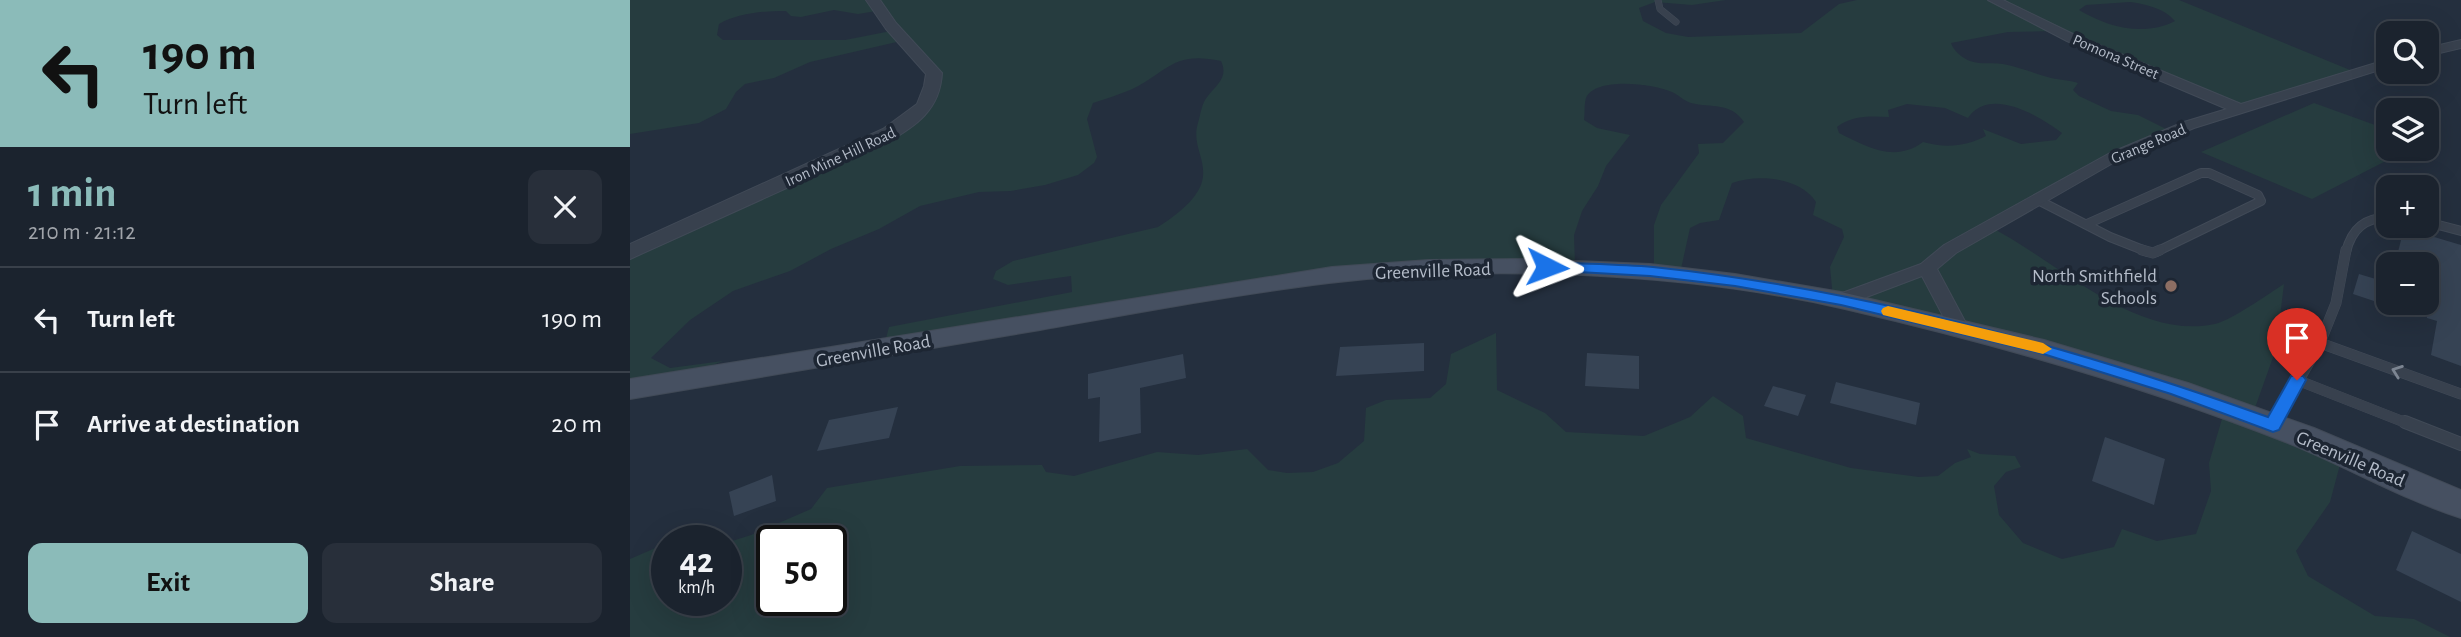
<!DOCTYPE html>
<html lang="en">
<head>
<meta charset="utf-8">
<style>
  body { margin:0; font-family:"Alegreya Sans",sans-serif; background:#282f3a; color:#f1f3f6; height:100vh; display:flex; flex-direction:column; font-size:26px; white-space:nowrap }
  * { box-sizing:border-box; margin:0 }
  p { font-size:23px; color:#a0a4aa }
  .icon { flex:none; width:38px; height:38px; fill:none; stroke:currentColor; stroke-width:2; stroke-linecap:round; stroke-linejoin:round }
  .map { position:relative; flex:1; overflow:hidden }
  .drawer { display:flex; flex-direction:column; background:#1b232e; width:630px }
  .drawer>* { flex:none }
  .top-card { background:#8bbbb9; color:#111; overflow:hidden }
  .buttons { position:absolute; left:1746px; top:21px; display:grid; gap:14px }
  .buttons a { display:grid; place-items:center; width:63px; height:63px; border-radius:14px; background:#1b232e; box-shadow:0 7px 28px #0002,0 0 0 2px #39404a; font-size:35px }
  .speed { position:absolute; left:21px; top:525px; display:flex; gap:14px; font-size:35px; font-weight:700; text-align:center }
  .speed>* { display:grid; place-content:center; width:91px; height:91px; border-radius:50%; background:#1b232e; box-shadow:0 7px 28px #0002,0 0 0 2px #39404a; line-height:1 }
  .speed small { font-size:18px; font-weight:400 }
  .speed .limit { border:4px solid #111; border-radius:10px; background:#fff; color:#111 }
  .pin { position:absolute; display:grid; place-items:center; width:60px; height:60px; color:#fff; margin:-72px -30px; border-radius:50% 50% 50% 0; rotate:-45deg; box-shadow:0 0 7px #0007 }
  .pin .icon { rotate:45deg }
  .me { position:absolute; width:77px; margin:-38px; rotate:93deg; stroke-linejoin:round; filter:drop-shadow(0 0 5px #0008) }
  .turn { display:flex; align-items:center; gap:24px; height:147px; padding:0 28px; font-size:32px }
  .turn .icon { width:91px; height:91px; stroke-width:2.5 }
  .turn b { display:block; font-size:49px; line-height:60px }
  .round { display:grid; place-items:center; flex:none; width:74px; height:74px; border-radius:14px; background:#282f3a }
  .overview { display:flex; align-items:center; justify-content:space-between; height:119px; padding:0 28px }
  h1 { font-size:42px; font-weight:600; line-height:52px; color:#8bbbb9 }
  .primary-button { display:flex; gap:14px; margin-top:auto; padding:14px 28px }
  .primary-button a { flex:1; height:80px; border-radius:14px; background:#8bbbb9; color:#111; font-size:28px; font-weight:600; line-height:80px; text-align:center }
  .primary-button a+a { background:#282f3a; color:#f1f3f6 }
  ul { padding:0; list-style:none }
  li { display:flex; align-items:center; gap:21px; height:105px; padding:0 28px; border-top:2px solid #39404a }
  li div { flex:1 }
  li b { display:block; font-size:26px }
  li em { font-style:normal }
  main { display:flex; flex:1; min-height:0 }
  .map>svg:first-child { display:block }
</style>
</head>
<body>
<main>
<section class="drawer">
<div class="top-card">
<div class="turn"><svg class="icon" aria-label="left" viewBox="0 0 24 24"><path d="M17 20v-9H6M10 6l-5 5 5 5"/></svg><div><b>190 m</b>Turn left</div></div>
</div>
<div class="overview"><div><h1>1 min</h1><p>210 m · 21:12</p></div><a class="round"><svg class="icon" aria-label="close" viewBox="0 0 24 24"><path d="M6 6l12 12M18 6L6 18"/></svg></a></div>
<ul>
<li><svg class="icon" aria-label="left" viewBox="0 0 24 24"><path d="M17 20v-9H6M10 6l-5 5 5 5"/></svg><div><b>Turn left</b></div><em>190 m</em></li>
<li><svg class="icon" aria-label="arrive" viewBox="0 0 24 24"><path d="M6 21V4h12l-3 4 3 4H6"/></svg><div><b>Arrive at destination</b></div><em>20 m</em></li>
</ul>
<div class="primary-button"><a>Exit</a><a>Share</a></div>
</section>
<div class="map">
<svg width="1831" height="637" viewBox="0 0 1831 637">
  <rect width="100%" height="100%" fill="#242f3e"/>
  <path fill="#263c3f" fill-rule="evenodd" d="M0 0H1096L1062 5 1025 2 1009 8 1013 21 1036 33 1058 37 1171 33 1209 4 1227 0H1549L1725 72 1611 109 1423 31 1378 32 1321 43C1324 51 1331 57 1340 61 1352 65 1362 62 1373 64 1390 67 1405 74 1421 78 1431 80 1439 80 1448 83L1443 90 1449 96 1481 111 1508 115 1540 131 1360 227C1428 261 1505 341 1585 324 1602 320 1638 294 1654 284L1646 349 1621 419 1712 457 1700 502 1666 551 1678 576 1745 616 1784 619 1820 637H0V559L37 543V600H96V543L121 535 181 509 197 488 330 466 412 465 416 472 444 476 527 452 568 455 617 449 638 470 657 473 683 472 708 463 734 441 736 408 756 400 800 398 816 384 821 354 866 333 867 390 915 413 936 432 1014 436 1060 417 1083 396 1113 416 1116 438 1221 468 1289 477 1308 476 1325 463 1341 457 1337 449 1350 454 1385 456 1391 467 1376 472 1364 486 1369 515 1393 543 1432 559 1484 547 1492 529 1527 541 1566 534 1581 491 1579 463 1594 412 1203 298 1200 267 1214 237 1212 229 1183 215 1186 202C1170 177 1128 174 1102 183L1089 220 1070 223 1060 228 1051 269 1024 271V225L1031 205 1069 153 1068 144 1093 143 1114 122C1101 102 1081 108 1061 103 1054 101 1049 95 1042 92 1024 84 966 76 956 98 954 104 955 114 954 120L967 128 1000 135 976 166 968 186 952 211 944 235 945 265 692 277 254 346 259 327 442 292 441 276 378 285 363 279 366 271 383 261 528 227C542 218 559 206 568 191 583 165 560 148 568 123 570 117 571 108 574 102 582 87 600 80 591 61 542 50 537 73 500 90 488 95 475 99 463 103L457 119 467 157 464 163 448 175 415 185 381 191 349 192 290 206 249 229 201 249 160 271 103 291 60 320 21 358 40 368 93 361 62 373 0 389V251L281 119 301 74 271 41 180 62 144 78 115 84 106 92 96 109 69 123 0 134ZM1500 2C1515 4 1534 8 1545 21 1514 37 1477 27 1449 10L1456 5ZM204 10 228 14 246 11 261 31 215 40H93L87 35 89 24C108 13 134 11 156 11L161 16 171 17ZM1277 104 1315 108 1338 118C1360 86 1409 116 1432 133L1426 140 1391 144 1353 129 1356 136C1335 147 1315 148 1293 142 1265 163 1237 147 1209 133L1207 127C1222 115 1241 116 1259 117L1258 110ZM142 541H201V600H142Z
    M1684 103 1759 130V149H1779L1682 199 1571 152Z"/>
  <path fill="#364354" d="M1774 228 1831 245V366L1801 355 1807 321 1797 318V264H1765Z
    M1729 274 1759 283V306L1723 294Z
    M794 343V371L706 376 710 347Z
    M957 353 1009 356V389L955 386Z
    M553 354 556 378 510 388 511 433 469 442 470 397 458 399V374Z
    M1206 382 1290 403 1286 425 1200 403Z
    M1143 386 1176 395 1168 416 1134 406Z
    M268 407 259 438 187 451 199 420Z
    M1475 437 1535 459 1524 505 1462 481Z
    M142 475 146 501 104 516 99 492Z
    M1782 531 1831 554V602L1766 570Z"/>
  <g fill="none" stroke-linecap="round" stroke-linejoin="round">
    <g stroke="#414a57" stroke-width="7">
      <path id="service-far3" d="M1028 0 1030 9 1046 22"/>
    </g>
    <g stroke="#414a57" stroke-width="10">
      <path id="service-far2" d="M1406 199 1480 237 1518 252
        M1797 222 1831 231
        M1457 224 1571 173H1579L1628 195 1631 201 1526 252
        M1716 252C1722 228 1735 218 1759 217"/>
    </g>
    <g stroke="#414a57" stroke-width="11">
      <path id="service-far1" d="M1512 250 1523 253 1530 250
        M1690 343 1706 303 1716 250
        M1667 380 1779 424
        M1644 424 1690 343 1831 394"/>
    </g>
    <g stroke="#414a57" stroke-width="14">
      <path id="service" d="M1775 422 1831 444
        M1643 425 1645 422"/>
    </g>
    <g stroke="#414a57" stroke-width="2">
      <path id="minor" d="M1358 0H1373L1445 35 1611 104 1759 59V67L1564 128 1490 159 1326 253 1307 269 1338 327 1335 331H1321L1292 276 1218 304H1204L1202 300 1204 296 1291 264 1314 245 1480 153 1554 122 1597 109 1437 41Z
        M1831 40V48L1797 56V48Z"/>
    </g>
    <g stroke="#414a57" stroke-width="2">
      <path id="tertiary" d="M236 0H250L266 23 312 73C310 110 286 126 256 143L0 259V244L253 129 287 104 294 86 296 74 256 29Z"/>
    </g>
    <g stroke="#414a57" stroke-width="2">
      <path id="secondary" d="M895 259 1020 264 1105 274 1211 292 1414 340 1558 383 1684 428 1831 490V518C1771 499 1716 466 1658 443 1514 386 1366 344 1215 309 1058 273 859 264 699 283 602 295 506 313 410 330 273 353 137 376 0 399V379L702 267 799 260Z"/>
    </g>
    <use href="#service-far3" stroke="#38414e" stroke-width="6"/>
    <use href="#service-far2" stroke="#38414e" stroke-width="8"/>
    <use href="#service-far1" stroke="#38414e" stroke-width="10"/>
    <use href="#service" stroke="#38414e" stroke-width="12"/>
    <use href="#minor" fill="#38414e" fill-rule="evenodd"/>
    <use href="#tertiary" fill="#38414e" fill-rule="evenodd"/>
    <use href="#secondary" fill="#465061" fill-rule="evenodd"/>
  </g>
  <defs><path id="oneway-chevron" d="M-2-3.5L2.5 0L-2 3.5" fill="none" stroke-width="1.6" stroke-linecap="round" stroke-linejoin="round" transform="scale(1.75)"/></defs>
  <use stroke="#7c8592" href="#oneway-chevron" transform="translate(1767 371) rotate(-160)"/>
  <path fill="#1a73e8" stroke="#114b97" stroke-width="2" d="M917 262C952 264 988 264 1023 267 1233 289 1440 346 1638 417L1661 376H1673L1676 380 1649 430 1643 432 1541 394 1410 353 1211 305 1105 286 1020 276 912 270 910 267Z"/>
  <path fill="#f59e0b" d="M1258 306 1413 343 1422 349 1413 354 1253 315 1251 311 1253 308Z"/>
  <circle fill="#8d6e63" stroke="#1d2633" stroke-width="2.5" cx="1541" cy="286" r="7"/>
  <g text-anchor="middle" stroke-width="7" stroke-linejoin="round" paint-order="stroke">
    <g font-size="16" fill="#b4bcc9" stroke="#1d2633">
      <text transform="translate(1486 56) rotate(23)" y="6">Pomona Street</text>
      <text transform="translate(1518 143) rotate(-23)" y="6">Grange Road</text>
      <text transform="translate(210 156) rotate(-25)" y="6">Iron Mine Hill Road</text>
    </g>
    <g font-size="19" fill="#b4bcc9" stroke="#1d2633">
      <text transform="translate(803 270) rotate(-2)" y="7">Greenville Road</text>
      <text transform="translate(243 350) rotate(-10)" y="7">Greenville Road</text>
      <text transform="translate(1721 458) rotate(23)" y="7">Greenville Road</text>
    </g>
    <g font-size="19" fill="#b4bcc9" stroke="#1d2633" text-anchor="end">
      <text x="1527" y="282">North Smithfield<tspan x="1527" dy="22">Schools</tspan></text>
    </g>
  </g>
</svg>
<div class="buttons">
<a><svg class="icon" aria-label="search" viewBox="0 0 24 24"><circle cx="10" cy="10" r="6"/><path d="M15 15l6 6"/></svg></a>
<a><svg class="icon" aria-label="layers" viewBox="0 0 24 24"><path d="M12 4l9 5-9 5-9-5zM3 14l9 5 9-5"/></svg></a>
<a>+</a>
<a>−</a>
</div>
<div class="speed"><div>42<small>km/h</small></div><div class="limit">50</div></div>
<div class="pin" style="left:1667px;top:380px;background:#d93025"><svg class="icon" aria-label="arrive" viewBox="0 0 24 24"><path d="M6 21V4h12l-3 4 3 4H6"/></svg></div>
<svg class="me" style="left:917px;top:267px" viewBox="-20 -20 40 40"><path d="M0-17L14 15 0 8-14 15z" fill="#1a73e8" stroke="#fff" stroke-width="4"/></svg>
</div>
</main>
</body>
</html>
